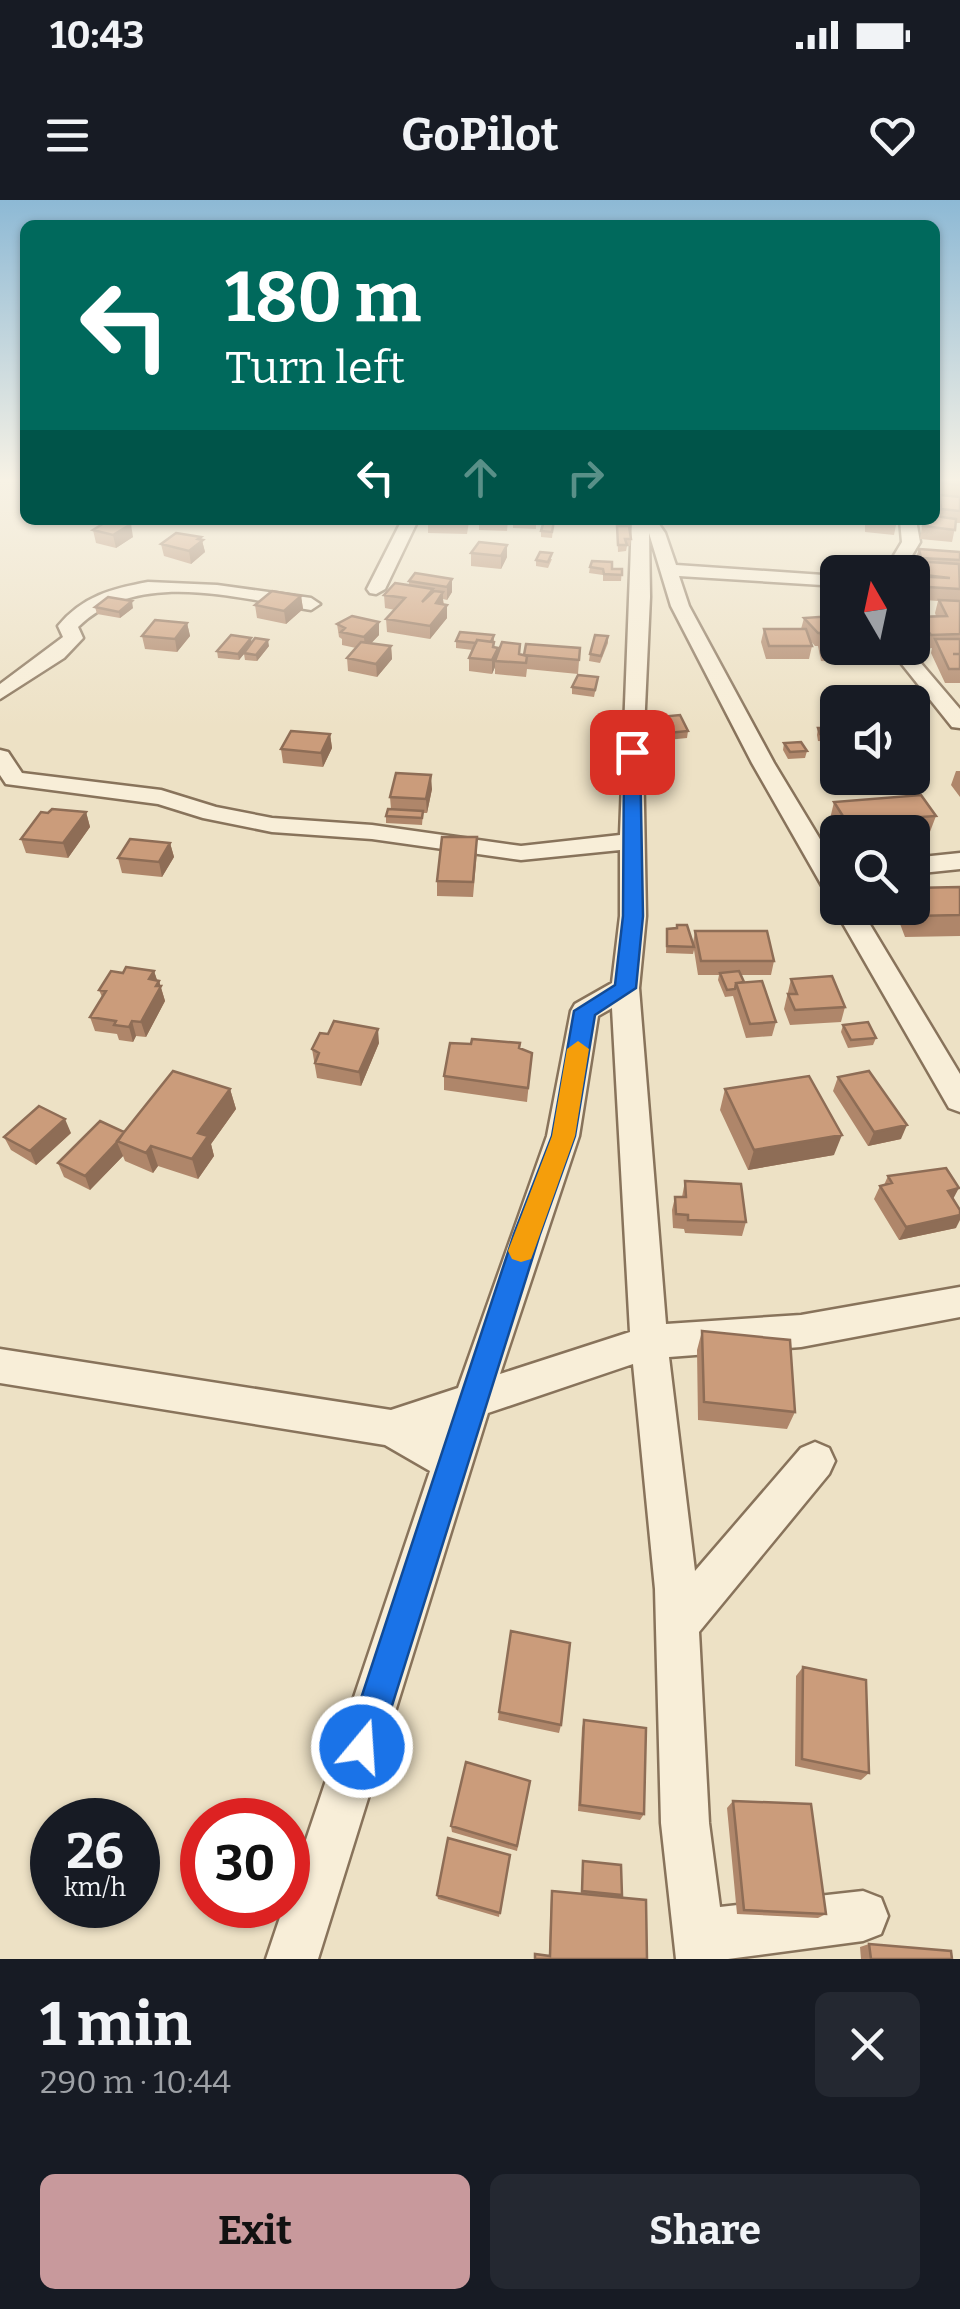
<!DOCTYPE html>
<html lang="en">
<head>
<meta charset="utf-8">
<style>
  body { margin:0; font-family:Bitter,serif; background:#242831; color:#f1f3f6; height:100vh; display:flex; flex-direction:column; font-size:38px; white-space:nowrap }
  * { box-sizing:border-box; margin:0 }
  p { font-size:32px; color:#9ea1a6 }
  .icon { flex:none; width:55px; height:55px; fill:none; stroke:currentColor; stroke-width:2; stroke-linecap:round; stroke-linejoin:round }
  .map { position:relative; height:1759px; overflow:hidden }
  .panel { display:flex; flex-direction:column; background:#171b24; flex:1 }
  .panel>* { flex:none }
  .top-card { position:absolute; left:20px; top:20px; width:920px; height:305px; border-radius:15px; box-shadow:0 2px 8px #0004; background:#00695c; color:#fff; overflow:hidden }
  .needle { width:65px; rotate:351deg }
  .fabs { position:absolute; left:820px; top:355px; display:grid; gap:20px }
  .fabs a { display:grid; place-items:center; width:110px; height:110px; border-radius:15px; background:#171b24; box-shadow:0 2px 8px #0004; font-size:50px }
  .speed { position:absolute; left:30px; top:1598px; display:flex; gap:20px; font-size:50px; font-weight:700; text-align:center }
  .speed>* { display:grid; place-content:center; width:130px; height:130px; border-radius:50%; background:#171b24; box-shadow:0 2px 8px #0004; line-height:1 }
  .speed small { font-size:25px; font-weight:400 }
  .speed .limit { border:15px solid #d22; background:#fff; color:#111 }
  .pin { position:absolute; display:grid; place-items:center; width:85px; height:85px; color:#fff; margin:-42px; border-radius:20px; box-shadow:0 5px 15px #0006 }
  .me { position:absolute; width:110px; margin:-55px; rotate:18deg; stroke-linejoin:round; filter:drop-shadow(0 0 8px #0008) }
  .turn { display:flex; align-items:center; gap:35px; height:210px; padding:0 40px; font-size:45px }
  .turn .icon { width:130px; height:130px; stroke-width:2.5 }
  .turn b { display:block; font-size:70px; line-height:85px }
  .lanes { display:flex; align-items:center; height:95px; padding:0 40px; background:#0003; justify-content:center; gap:50px; direction:ltr }
  .lanes .off { opacity:.35 }
  .round { display:grid; place-items:center; flex:none; width:105px; height:105px; border-radius:15px; background:#242831 }
  .overview { display:flex; align-items:center; justify-content:space-between; height:170px; padding:0 40px }
  h1 { font-size:60px; font-weight:700; line-height:75px }
  .action { display:flex; gap:20px; margin-top:auto; padding:20px 40px }
  .action a { flex:1; height:115px; border-radius:15px; background:#c8999c; color:#111; font-size:40px; font-weight:700; line-height:115px; text-align:center }
  .action a+a { background:#242831; color:#f1f3f6 }
  .status { display:flex; justify-content:space-between; align-items:center; height:70px; padding:0 50px; background:#171b24; direction:ltr }
  .status svg { height:28px; fill:currentColor }
  header { display:flex; justify-content:space-between; align-items:center; height:130px; padding:0 40px; background:#171b24; font-size:45px; font-weight:700 }
  .map>svg:first-child { display:block }
</style>
</head>
<body>
<div class="status"><b>10:43</b><svg viewBox="0 0 49 12"><path d="M0 12V9h3v3zM5 12V6h3v6zM10 12V3h3v9zM15 12V0h3v12zM26 1h20v11H26zM47 4h2v5h-2z"/></svg></div>
<header><svg class="icon" aria-label="menu" viewBox="0 0 24 24"><path d="M4 6h16M4 12h16M4 18h16"/></svg>GoPilot<svg class="icon" aria-label="heart" viewBox="0 0 24 24"><path d="M12 20l-8-8c-3-5 5-10 8-4 3-6 11-1 8 4z"/></svg></header>
<div class="map">
<svg width="960" height="1759" viewBox="0 0 960 1759">
  <rect width="100%" height="100%" fill="#ede1c5"/>
  <g fill="none" stroke-linecap="round" stroke-linejoin="round">
    <g stroke="#88735b" stroke-width="5">
      <path id="minor" d="M402 320H418L385 389 376 394 370 393 367 389Z
        M632 320H656L665 333 676 365 838 376V386L679 376 689 406 774 563 838 669V699L825 691 752 563 671 406 649 333 650 397 643 552 646 716 639 788 666 1124 801 1115 960 1087V1117L801 1147 669 1157 695 1371 801 1248 815 1242 829 1248 835 1261 829 1274 699 1432 709 1623 720 1707 863 1691 881 1698 888 1716 881 1734 863 1741 728 1759H676L661 1623 655 1389 633 1164 488 1213 318 1759H266L430 1271 385 1245 0 1183V1149L391 1210 458 1188 547 936 571 811 575 804 612 783 620 716V650L521 660 372 639 272 632 203 618 158 604 6 584 0 575V550L8 552 22 573 161 590 216 607 272 618 372 625 521 646 620 635ZM612 808 630 1132 500 1174 579 936 598 816Z
        M900 320H916L920 342 902 372H884L902 342Z
        M148 382 217 385 311 398 320 404 311 410C237 398 138 368 78 427L83 438 64 458 0 499V484L63 437 58 426C83 396 111 389 148 382Z
        M889 448H908L960 509V528L952 527Z
        M960 653V669L912 674V658Z
        M838 703V708H860L960 874V912L949 908 834 708Z"/>
    </g>
    <use href="#minor" fill="#f8eed8" fill-rule="evenodd"/>
  </g>
  <path fill="#af866a" d="M940 281H960V297L939 295Z
    M940 295 960 297V323H956L952 342 920 339 923 320 937 317V313H935V302L937 305Z
    M428 320H470V322H469L467 334 428 333Z
    M479 320H508L507 331 479 330Z
    M513 320H536V329L513 328Z
    M865 320H897L894 335 865 332Z
    M554 321 552 338 541 337V331Z
    M617 326 631 339 630 346H627L626 351 618 352Z
    M93 330 133 337 116 348 96 343Z
    M202 340 205 352 191 364 164 356 161 344Z
    M507 345V357L501 369 471 366V353Z
    M919 349 960 352V483H945L931 453 932 448 927 449 913 430 917 417 936 416 935 413 938 401 912 399V372H910Z
    M552 359 548 368 536 366V360Z
    M590 367 622 369 621 381H603V375L589 373Z
    M452 379V392L447 400 443 399 447 418 430 439 387 432 386 419 395 410 385 408 384 395 409 385V381Z
    M301 396 303 409 286 424 257 418 255 405Z
    M95 407 133 408 120 418 97 414Z
    M804 418 838 422V448L899 451 895 464 821 461 818 446H815L810 440 812 446 809 459H766L761 442 764 429H801Z
    M187 423 190 436 177 452 145 449 142 436Z
    M337 424 379 435 371 443 391 446 392 459 377 477 348 471 347 458 356 448 342 445V439L339 437Z
    M494 435V447L498 448V454L524 455 580 448 578 474 527 469 526 477 495 474V467L492 474 469 471V458L473 450 456 448V441Z
    M608 436V443L600 463 589 461 590 454Z
    M252 443 269 446 257 461 245 460 244 454 239 460 218 458 217 451Z
    M598 477 594 497 572 494V487Z
    M659 517 688 531 687 538 667 540 659 523Z
    M818 528 835 535 834 542 818 541 817 535Z
    M330 534 332 548 323 567 283 563 281 549Z
    M784 543 807 551 805 558 788 559 783 550Z
    M956 571H960V597L951 585Z
    M432 589 427 613H423L422 625 386 623V616L391 609 390 597Z
    M834 602 936 616 928 637 912 638V632H838V638L829 623Z
    M86 612 90 627 68 658 26 653 21 639Z
    M170 643 174 657 162 677 122 673 118 658Z
    M477 652 473 697 437 696V681Z
    M960 687V736L905 737 894 708H912Z
    M677 725 693 743 695 731 774 761 771 775H741L744 782 776 822 772 836 746 838 733 796 725 797 718 780 719 775H698L694 750 693 754 666 753 667 729 676 728Z
    M154 771 157 780 159 781 165 801 146 837 136 836 133 842 119 840 117 834 95 831 90 817 102 797 99 790 123 773Z
    M791 779 845 807 841 822 790 825 784 809Z
    M843 825 876 838 873 845 848 848 841 832Z
    M379 843 361 886 317 878 312 849Z
    M520 849 532 853 527 902 444 890V876Z
    M838 877 901 939 868 946 833 891Z
    M230 889 236 909 211 944 214 956 198 979 158 966 153 973 125 961 123 956 90 990 64 977 58 963 124 932Z
    M725 889 834 955 748 970 720 910Z
    M71 933 36 965 11 950 4 937Z
    M888 976 953 999 956 1028 899 1040 874 999 880 986 884 985Z
    M685 981 746 1022 742 1036 685 1033 684 1029 673 1028 672 1010 675 997H682Z
    M702 1131 795 1212 787 1229 698 1220 697 1150Z
    M803 1467 869 1573 861 1580 795 1566 796 1476Z
    M499 1512 561 1525 559 1533 498 1520Z
    M584 1520 644 1614 640 1620 578 1611 582 1528Z
    M530 1581 517 1651 452 1632 451 1626Z
    M733 1601 826 1714 818 1718 737 1714 727 1608Z
    M510 1655 499 1717 438 1699 437 1695Z
    M583 1661 622 1695 620 1697 581 1693Z
    M552 1691 647 1759H534L535 1754 549 1756 551 1695Z
    M869 1744 952 1759H861L860 1747Z"/>
  <path fill="#8e6d56" d="M131 324 133 337 116 348 113 335Z
    M201 337 205 352 191 364 189 351Z
    M507 345V357L501 369V356Z
    M452 379V392L447 400V387Z
    M443 392V405L436 403Z
    M301 396 303 409 286 424 284 411Z
    M132 401 133 408 120 418 119 412Z
    M447 405V418L430 439V426Z
    M379 422V435L365 450 364 437Z
    M187 423 190 436 177 452 175 439Z
    M251 438 252 444 239 460 238 454Z
    M268 440 269 446 257 461 256 455Z
    M391 446 392 459 377 477 376 464Z
    M498 448V461H495V467L492 474V460Z
    M330 534 332 548 323 567 321 553Z
    M431 575 432 589 427 613 426 599Z
    M86 612 90 627 68 658 63 643Z
    M170 643 174 657 162 677 159 662Z
    M154 771 158 783 159 781 165 801 146 837 141 822 149 779Z
    M132 821 136 836 133 842 129 827Z
    M378 829 379 843 361 886 359 872Z
    M230 889 236 909 211 944 214 956 198 979 192 959 198 933Z
    M65 919 71 933 36 965 30 951Z
    M907 925 901 939 868 946 874 932Z
    M842 935 834 955 748 970 754 950Z
    M117 942 123 956 90 990 85 976Z
    M151 946 158 966 153 973 146 953Z
    M959 988 952 1001 948 991Z
    M960 1015V1020L956 1028 899 1040 906 1027Z"/>
  <path fill="#cb9c7b" stroke="#8e6d56" stroke-width="2.5" d="M942 281H960V285L942 283Z
    M940 295 960 297V311L941 309Z
    M935 316 956 319 955 330 923 326 924 320H935Z
    M109 320H111L131 324 113 335 93 330Z
    M428 320H468L467 322Z
    M544 321H554L552 332 541 331Z
    M617 326H629L631 339H625L627 345H618Z
    M176 333 201 337 198 339 203 340 189 351 161 344Z
    M479 342 507 345 501 356 471 353Z
    M919 349 960 352V360L921 358Z
    M540 352 552 353 548 362 536 360Z
    M592 361 612 362V369H622V375L604 374 603 369 590 367Z
    M914 361 959 364 960 389 912 386V376L950 378 916 374Z
    M415 373 452 379 447 387 409 381Z
    M395 383 433 389 422 402 434 391 443 392 436 403 447 405 430 426 386 419 405 398 384 395Z
    M272 391 301 396 284 411 255 405Z
    M108 397 132 401 119 412 95 407Z
    M939 400 960 401V434L931 435 917 417 947 416Z
    M352 416 379 422 364 437 341 432 345 428 337 424Z
    M833 416 838 422V432L818 433 804 418Z
    M155 420 187 423 175 439 142 436Z
    M764 429H806L812 446H769Z
    M460 432 494 435 491 442 477 440 476 443 456 441Z
    M231 435 251 438 238 454 217 451Z
    M595 435 608 436 601 456 590 454Z
    M821 435H838V448H898L899 451 824 448Z
    M255 438 268 440 256 455 244 453Z
    M935 439H960V454H953H960V469H949Z
    M477 440 494 442 493 447 498 448 492 460 469 458Z
    M361 442 391 446 376 464 347 458Z
    M502 442 520 444 519 454 527 456 526 463 495 461Z
    M526 444 580 448 579 460 524 455Z
    M578 475 598 477 595 490 572 487Z
    M680 515 688 531 668 533 659 517Z
    M818 528H833L835 535 820 534Z
    M291 531 330 534 321 553 281 549Z
    M801 542 807 551 790 552 784 543Z
    M396 573 431 575 426 599 390 597Z
    M921 595 936 616 905 618 913 631 894 632H853L834 602Z
    M52 609 86 612 63 643 21 639 41 612 48 613Z
    M388 609 423 611 422 618 386 616Z
    M442 637H477L473 682 437 681Z
    M130 639 170 643 159 662 118 658Z
    M960 687V715L913 716 909 708H912V688Z
    M677 725H687L694 747 667 746V729L677 728Z
    M695 731H767L774 761H701Z
    M126 767 154 771 149 779 159 781 156 786H161L141 822 132 821 129 827 114 825 116 821 90 817 106 791 99 790 111 771 123 773Z
    M739 771 744 782 736 783 735 789 727 790 720 773Z
    M832 776 845 807 795 810 788 794H797L791 779Z
    M762 781 776 822 750 824 736 783Z
    M334 821 378 829 359 872 315 863 319 853 312 849 320 833 328 834Z
    M868 822 876 838 851 840 843 825Z
    M472 839 520 843 519 848 532 853 528 888 444 876 450 843 471 844Z
    M173 871 230 889 198 933 208 936 192 959 151 946 146 953 117 941Z
    M869 871 907 925 874 932 838 877Z
    M809 876 842 935 754 950 725 889Z
    M39 906 65 919 30 951 4 937Z
    M100 921 124 932 118 941 85 976 58 963Z
    M946 968 959 988 948 991 960 1010V1015L906 1027 880 986 892 983 888 976Z
    M685 981 741 984 746 1022 688 1020V1015L676 1014 675 997H686Z
    M702 1131 790 1140 795 1212 704 1202Z
    M511 1431 570 1443 561 1525 499 1512Z
    M803 1467 866 1480 869 1573 802 1559Z
    M584 1520 646 1528 644 1614 580 1605Z
    M466 1562 530 1581 517 1646 451 1626Z
    M733 1601 811 1604 826 1714 744 1710Z
    M448 1638 510 1655 500 1713 437 1695Z
    M583 1661 621 1665 622 1695 582 1691Z
    M552 1691 646 1700 647 1759H535V1754L550 1756Z
    M869 1744 951 1751 952 1759H871Z"/>
  <linearGradient id="sky" x2="0" y2="1"><stop stop-color="#8db9d5"/><stop offset="0.53" stop-color="#f7f2e5"/><stop offset="1" stop-color="#f7f2e5" stop-opacity="0"/></linearGradient>
  <rect width="960" height="528" fill="url(#sky)"/>
  <path fill="#1a73e8" stroke="#114b97" stroke-width="2.5" d="M632 547 640 552 643 716 636 788 595 815 575 936 540 1034 379 1547 374 1559 362 1564 350 1559 345 1547 514 1034 552 936 574 811 615 785 623 716 624 552Z"/>
  <path fill="#f59e0b" d="M578 841 589 849 575 936 534 1051 531 1059 521 1062 512 1059 508 1051 552 936 567 849Z"/>
</svg>
<div class="fabs">
<a><svg class="needle" viewBox="-14 -14 28 28"><path d="M0-13l5 13h-10z" fill="#e53935"/><path d="M0 13l5-13h-10z" fill="#9ea1a6"/></svg></a>
<a><svg class="icon" aria-label="sound" viewBox="0 0 24 24"><path d="M4 9h4l5-4v14l-5-4H4zM17 9q2 3 0 6"/></svg></a>
<a><svg class="icon" aria-label="search" viewBox="0 0 24 24"><circle cx="10" cy="10" r="6"/><path d="M15 15l6 6"/></svg></a>
</div>
<div class="speed"><div>26<small>km/h</small></div><div class="limit">30</div></div>
<div class="pin" style="left:632px;top:552px;background:#d93025"><svg class="icon" aria-label="arrive" viewBox="0 0 24 24"><path d="M6 21V4h12l-3 4 3 4H6"/></svg></div>
<svg class="me" style="left:362px;top:1547px" viewBox="-20 -20 40 40"><circle r="17" fill="#1a73e8" stroke="#fff" stroke-width="3"/><path d="M0-11L8 9 0 5-8 9z" fill="#fff"/></svg>
<div class="top-card">
<div class="turn"><svg class="icon" aria-label="left" viewBox="0 0 24 24"><path d="M17 20v-9H6M10 6l-5 5 5 5"/></svg><div><b>180 m</b>Turn left</div></div>
<div class="lanes"><svg class="icon" aria-label="left" viewBox="0 0 24 24"><path d="M17 20v-9H6M10 6l-5 5 5 5"/></svg><svg class="icon off" aria-label="ahead" viewBox="0 0 24 24"><path d="M12 20V5M6 11l6-6 6 6"/></svg><svg class="icon off" aria-label="right" viewBox="0 0 24 24"><path d="M7 20v-9h11M14 6l5 5-5 5"/></svg></div>
</div>
</div>
<section class="panel">
<div class="overview"><div><h1>1 min</h1><p>290 m · 10:44</p></div><a class="round"><svg class="icon" aria-label="close" viewBox="0 0 24 24"><path d="M6 6l12 12M18 6L6 18"/></svg></a></div>
<div class="action"><a>Exit</a><a>Share</a></div>
</section>
</body>
</html>
